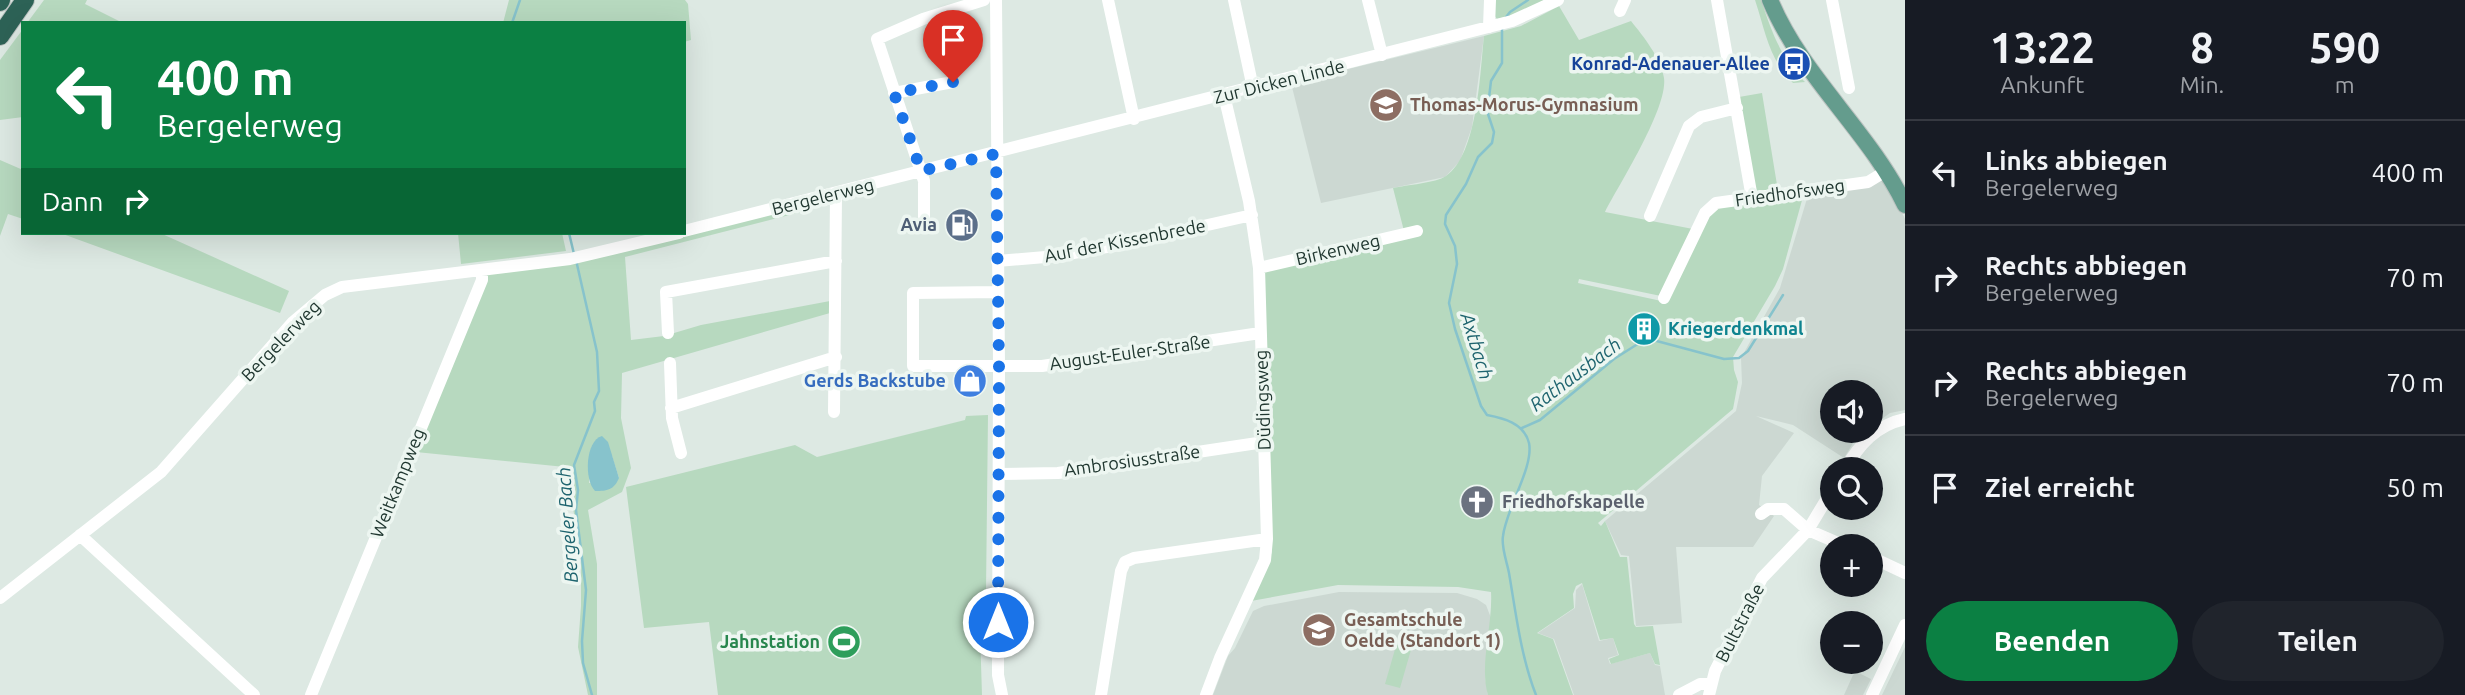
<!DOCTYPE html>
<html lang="de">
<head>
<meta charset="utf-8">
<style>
  body { margin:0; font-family:Ubuntu,sans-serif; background:#20242c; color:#f1f3f6; height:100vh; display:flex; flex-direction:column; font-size:26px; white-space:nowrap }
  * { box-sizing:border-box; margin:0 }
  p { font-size:23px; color:#9ea1a6 }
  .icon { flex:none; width:38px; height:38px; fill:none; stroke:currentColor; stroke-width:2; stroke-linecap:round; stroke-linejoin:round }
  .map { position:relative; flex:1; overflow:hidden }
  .details { display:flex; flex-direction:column; background:#171b24; width:560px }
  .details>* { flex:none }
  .guide { position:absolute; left:21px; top:21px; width:665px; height:214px; border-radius:0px; box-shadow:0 7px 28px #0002; background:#0b8043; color:#fff; overflow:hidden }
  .fabs { position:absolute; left:1820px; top:380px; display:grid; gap:14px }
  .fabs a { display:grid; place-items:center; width:63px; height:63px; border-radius:50%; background:#171b24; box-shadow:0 7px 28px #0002; font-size:35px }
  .pin { position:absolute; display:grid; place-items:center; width:60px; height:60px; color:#fff; margin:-72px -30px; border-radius:50% 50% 50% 0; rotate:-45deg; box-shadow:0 0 7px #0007 }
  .pin .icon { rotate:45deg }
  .me { position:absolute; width:77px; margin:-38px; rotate:0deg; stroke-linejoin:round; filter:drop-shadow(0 0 5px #0008) }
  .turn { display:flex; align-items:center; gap:24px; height:147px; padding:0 21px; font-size:32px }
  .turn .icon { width:91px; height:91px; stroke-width:2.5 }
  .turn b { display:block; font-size:49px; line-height:60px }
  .then { display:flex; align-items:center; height:66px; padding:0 21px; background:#0003; gap:14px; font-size:26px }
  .eta { display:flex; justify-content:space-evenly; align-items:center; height:119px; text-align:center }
  .eta b { font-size:42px; font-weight:700; line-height:49px }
  .action { display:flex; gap:14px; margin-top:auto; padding:14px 21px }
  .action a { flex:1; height:80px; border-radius:42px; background:#0b8043; color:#fff; font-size:28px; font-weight:700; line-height:80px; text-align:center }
  .action a+a { background:#20242c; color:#f1f3f6 }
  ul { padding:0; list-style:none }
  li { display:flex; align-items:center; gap:21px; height:105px; padding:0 21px; border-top:2px solid #363941 }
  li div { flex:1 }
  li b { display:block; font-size:26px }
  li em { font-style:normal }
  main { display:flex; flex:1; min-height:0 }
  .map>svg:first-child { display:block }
</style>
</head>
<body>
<main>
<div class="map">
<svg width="1905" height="695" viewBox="0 0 1905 695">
  <rect width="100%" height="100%" fill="#dde9e3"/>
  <path fill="#ccd8d2" d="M1484 36 1472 127 1460 161 1445 177 1321 203 1291 83Z
    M1885 178 1905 219V410L1890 413 1871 427V392H1832V430L1867 431 1853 443 1844 458 1793 425 1756 416 1794 433 1762 476 1759 505 1774 516 1753 547H1676L1682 623 1636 626 1629 556 1621 555 1605 521 1736 411 1742 383 1741 358 1780 288 1809 192Z
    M1582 584 1599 641 1613 638 1618 655 1608 658 1610 664 1650 653 1655 665 1660 666 1665 695H1574L1554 639 1538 633 1575 608 1576 590Z
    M1339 592 1457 593 1477 599 1486 605 1491 618 1485 677 1488 695H1213L1228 656 1235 648 1253 611 1264 606Z
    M1905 647V695H1882Z
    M1857 672 1871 679 1863 695H1844L1853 675Z"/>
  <path fill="#b7d9bf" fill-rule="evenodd" d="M44 0H87L85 4 123 23H27Z
    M509 0H685L688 4 691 40 684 42V23H503Z
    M1494 0H1546L1518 14 1497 19 1494 15Z
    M1755 0H1761C1772 32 1780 57 1805 82L1793 83C1768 57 1766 33 1755 0Z
    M1559 6 1579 40 1631 21C1643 36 1661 58 1664 78 1668 108 1620 183 1605 212L1693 229 1661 296 1579 279 1578 283 1666 302 1713 209 1804 193 1783 269 1775 286 1733 357 1734 370 1738 382 1733 409 1598 523 1601 526 1605 521 1620 557H1627L1634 624 1636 627 1653 626 1660 665 1655 664 1650 653 1611 664 1609 659 1619 655 1613 638 1600 640 1582 583 1576 586 1573 594 1574 608 1537 633 1553 639 1573 695H1488C1479 666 1493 624 1491 592L1458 587 1338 585 1251 601 1272 552 1263 270 1404 231 1393 188C1406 185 1436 183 1446 176 1478 154 1480 72 1484 36L1521 26Z
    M23 29V117L0 120V60Z
    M1762 93 1778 191 1755 195 1739 97Z
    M0 160 23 170V219L8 214 0 236Z
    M803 206 813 209 625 257 631 340 664 336 701 325 830 301V313L622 373 621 418 631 468 622 492 588 510 597 564V695H588L578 647 581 606V550L565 467 416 452 488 274ZM591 449 612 456 619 478 589 483Z
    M60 233H160L289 291 280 313Z
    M458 233H562L566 251 461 264Z
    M988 415 986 592 979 601 982 695H718L709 622 644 628 626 487 795 445 817 457 965 420 966 416Z
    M1400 632 1415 636 1400 688 1385 684Z"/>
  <path fill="#87c3cc" d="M602 436 608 442 619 478C614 490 607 491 595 491 584 480 585 441 602 436Z"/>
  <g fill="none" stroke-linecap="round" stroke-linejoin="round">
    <path stroke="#87c3cc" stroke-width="2.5" d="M1506 17 1510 12 1528 0
      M512 23 520 0
      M1502 27V63L1491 81 1489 98 1488 114 1494 132 1492 143 1478 157 1466 184 1446 215 1445 224 1455 246 1457 264 1449 303 1455 329 1481 406 1487 415C1503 418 1524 423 1529 443 1534 467 1506 509 1503 536 1501 547 1507 562 1509 573 1516 614 1521 657 1536 695
      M569 233 574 254
      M576 260 597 352 599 391 594 402 595 411 574 465 578 490 576 510 586 590 582 641 583 663 592 695
      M1653 340 1724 359 1739 358 1748 351 1783 295
      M1522 428 1540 420 1614 359 1644 340"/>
    <g stroke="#bcc3c1" stroke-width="18">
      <path id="major" d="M1770 0C1802 77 1869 131 1905 205"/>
    </g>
    <g stroke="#bcc3c1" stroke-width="20">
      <path id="highway" d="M0 2 1 0
        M0 36 25 0"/>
    </g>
    <path stroke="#fff" stroke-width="12" d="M996 0 999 366 998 675 1002 695
      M1108 0 1134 119
      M1234 0 1253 88
      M1368 0 1382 55
      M1717 0 1752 198
      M1832 0 1849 88
      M1620 11 1625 0
      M1489 27 1490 0
      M894 93 953 82
      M1650 216 1689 126 1701 117 1737 108
      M924 223V181L877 39 923 19 984 0
      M684 231 1512 21 1558 0
      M997 261 1057 256 1123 244 1252 215
      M1259 268 1417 231
      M998 292 913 293V366H1042L1260 333
      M1664 298 1705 213 1716 203 1868 182 1886 171
      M668 333 666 292 836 261
      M670 363 672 418 681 453
      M671 408 836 357
      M834 412 836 195
      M1845 469C1859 445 1876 425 1905 419
      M999 474 1058 473 1264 442
      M1761 514 1768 509H1784L1808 530 1845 546
      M80 535 254 695
      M1871 557 1905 573
      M0 598 161 472 293 322 325 295 342 287 570 259 679 233
      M311 695 482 280V271
      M1101 695 1121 571 1125 562 1134 558 1267 539
      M1206 695 1220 658 1265 560 1267 539 1259 268 1249 201 1224 95
      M1679 695 1700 684H1711
      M1709 695 1715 671 1762 578 1808 530 1832 490
      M1872 695 1905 625"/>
    <use href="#major" stroke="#649c8d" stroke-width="16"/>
    <use href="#highway" stroke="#2d6256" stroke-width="18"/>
  </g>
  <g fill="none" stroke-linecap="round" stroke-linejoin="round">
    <path stroke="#1a73e8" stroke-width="12" stroke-dasharray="0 21.6" d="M953 82 894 93 921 171 996 154 999 366 998 622"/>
  </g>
  <defs>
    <g id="bus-disc" transform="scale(1.75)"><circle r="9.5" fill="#1a4fb4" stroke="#edf6f1"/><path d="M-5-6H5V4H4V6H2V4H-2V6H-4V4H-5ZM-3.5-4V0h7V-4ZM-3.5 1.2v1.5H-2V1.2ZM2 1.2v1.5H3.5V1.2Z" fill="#fff"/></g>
    <g id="school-disc" transform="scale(1.75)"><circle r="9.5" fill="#8d6e63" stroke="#edf6f1"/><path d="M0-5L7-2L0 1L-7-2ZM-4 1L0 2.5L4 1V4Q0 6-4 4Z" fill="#fff"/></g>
    <g id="fuel-disc" transform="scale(1.75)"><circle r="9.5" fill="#5c6f8a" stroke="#edf6f1"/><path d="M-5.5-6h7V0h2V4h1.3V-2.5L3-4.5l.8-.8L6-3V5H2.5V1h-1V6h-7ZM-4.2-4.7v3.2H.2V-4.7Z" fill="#fff"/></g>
    <g id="building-disc" transform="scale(1.75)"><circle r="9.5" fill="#0f9aa8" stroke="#edf6f1"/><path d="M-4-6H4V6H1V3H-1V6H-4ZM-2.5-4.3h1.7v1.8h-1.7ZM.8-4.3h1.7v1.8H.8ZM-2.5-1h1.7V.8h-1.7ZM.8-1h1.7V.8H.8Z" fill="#fff"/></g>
    <g id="shop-disc" transform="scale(1.75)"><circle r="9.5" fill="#3f7fe0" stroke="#edf6f1"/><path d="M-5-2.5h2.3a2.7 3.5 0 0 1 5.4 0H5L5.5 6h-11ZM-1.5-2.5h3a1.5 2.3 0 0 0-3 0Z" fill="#fff"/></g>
    <g id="church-disc" transform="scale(1.75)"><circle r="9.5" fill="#6b7280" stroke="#edf6f1"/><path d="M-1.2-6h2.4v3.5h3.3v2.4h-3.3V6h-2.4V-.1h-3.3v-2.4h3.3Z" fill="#fff"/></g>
    <g id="stadium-disc" transform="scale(1.75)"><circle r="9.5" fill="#2e9e5b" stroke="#edf6f1"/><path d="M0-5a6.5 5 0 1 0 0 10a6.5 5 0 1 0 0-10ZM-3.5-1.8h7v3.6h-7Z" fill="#fff"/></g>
  </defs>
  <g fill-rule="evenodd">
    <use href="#bus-disc" x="1794" y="64"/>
    <use href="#school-disc" x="1386" y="105"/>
    <use href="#fuel-disc" x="962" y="225"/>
    <use href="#building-disc" x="1644" y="329"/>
    <use href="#shop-disc" x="970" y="381"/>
    <use href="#church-disc" x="1477" y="502"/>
    <use href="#school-disc" x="1319" y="630"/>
    <use href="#stadium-disc" x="844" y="642"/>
  </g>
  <g text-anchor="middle" stroke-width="7" stroke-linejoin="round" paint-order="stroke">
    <g font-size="18" font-weight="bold" fill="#164399" stroke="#edf6f1" text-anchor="end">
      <text x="1770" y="70">Konrad-Adenauer-Allee</text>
    </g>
    <g font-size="18" fill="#203730" stroke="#edf6f1">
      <text transform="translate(1279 82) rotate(-14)" y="6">Zur Dicken Linde</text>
      <text transform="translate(1790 193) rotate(-8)" y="6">Friedhofsweg</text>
      <text transform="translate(823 197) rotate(-14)" y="6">Bergelerweg</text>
      <text transform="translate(1125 241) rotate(-11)" y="6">Auf der Kissenbrede</text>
      <text transform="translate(1338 250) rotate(-13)" y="6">Birkenweg</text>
      <text transform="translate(281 341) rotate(-46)" y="6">Bergelerweg</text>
      <text transform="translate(1130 353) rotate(-8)" y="6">August-Euler-Straße</text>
      <text transform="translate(1263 400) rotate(-92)" y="6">Düdingsweg</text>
      <text transform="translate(1132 461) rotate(-8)" y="6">Ambrosiusstraße</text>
      <text transform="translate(398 483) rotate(-68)" y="6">Weitkampweg</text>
      <text transform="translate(1740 623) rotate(-63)" y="6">Bultstraße</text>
    </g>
    <g font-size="18" font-weight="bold" fill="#785e54" stroke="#edf6f1" text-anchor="start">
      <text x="1410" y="111">Thomas-Morus-Gymnasium</text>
      <text x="1344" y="626">Gesamtschule<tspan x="1344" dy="21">Oelde (Standort 1)</tspan></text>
    </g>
    <g font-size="18" font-weight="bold" fill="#4e5e75" stroke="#edf6f1" text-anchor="end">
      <text x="937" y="231">Avia</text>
    </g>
    <g font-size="18" font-weight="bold" fill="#0d838f" stroke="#edf6f1" text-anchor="start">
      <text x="1668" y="335">Kriegerdenkmal</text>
    </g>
    <g font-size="18" font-weight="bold" fill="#366cbe" stroke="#edf6f1" text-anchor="end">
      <text x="946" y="387">Gerds Backstube</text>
    </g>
    <g font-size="18" font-weight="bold" fill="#5b616d" stroke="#edf6f1" text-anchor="start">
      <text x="1502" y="508">Friedhofskapelle</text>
    </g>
    <g font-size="18" font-weight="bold" fill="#27864d" stroke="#edf6f1" text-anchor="end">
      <text x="820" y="648">Jahnstation</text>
    </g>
    <g font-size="19" font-style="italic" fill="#1e646f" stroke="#edf6f1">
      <text transform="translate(1477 346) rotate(73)" y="7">Axtbach</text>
      <text transform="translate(1575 374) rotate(-37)" y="7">Rathausbach</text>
      <text transform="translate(567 525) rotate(-94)" y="7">Bergeler Bach</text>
    </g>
  </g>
</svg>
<div class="fabs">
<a><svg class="icon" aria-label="sound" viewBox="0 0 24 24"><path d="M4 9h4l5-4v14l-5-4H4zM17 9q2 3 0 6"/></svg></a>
<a><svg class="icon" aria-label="search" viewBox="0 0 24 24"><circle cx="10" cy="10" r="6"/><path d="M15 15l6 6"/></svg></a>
<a>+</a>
<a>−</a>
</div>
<div class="pin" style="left:953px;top:82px;background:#d93025"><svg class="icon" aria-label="arrive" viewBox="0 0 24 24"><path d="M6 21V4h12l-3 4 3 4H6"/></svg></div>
<svg class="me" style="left:998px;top:622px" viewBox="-20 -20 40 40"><circle r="17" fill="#1a73e8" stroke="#fff" stroke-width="3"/><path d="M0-11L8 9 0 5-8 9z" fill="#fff"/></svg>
<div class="guide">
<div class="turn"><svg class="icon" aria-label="left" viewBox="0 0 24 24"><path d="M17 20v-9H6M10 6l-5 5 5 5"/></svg><div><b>400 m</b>Bergelerweg</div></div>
<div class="then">Dann<svg class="icon" aria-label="right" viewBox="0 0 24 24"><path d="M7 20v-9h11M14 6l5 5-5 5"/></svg></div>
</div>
</div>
<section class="details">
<div class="eta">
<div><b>13:22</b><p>Ankunft</p></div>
<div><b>8</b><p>Min.</p></div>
<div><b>590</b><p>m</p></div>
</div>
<ul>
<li><svg class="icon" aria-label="left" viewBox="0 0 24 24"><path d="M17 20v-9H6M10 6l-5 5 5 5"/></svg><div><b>Links abbiegen</b><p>Bergelerweg</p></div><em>400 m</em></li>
<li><svg class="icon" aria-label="right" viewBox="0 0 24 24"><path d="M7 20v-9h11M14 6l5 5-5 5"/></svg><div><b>Rechts abbiegen</b><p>Bergelerweg</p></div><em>70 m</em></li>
<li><svg class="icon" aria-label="right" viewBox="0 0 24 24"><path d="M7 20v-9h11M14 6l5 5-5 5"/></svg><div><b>Rechts abbiegen</b><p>Bergelerweg</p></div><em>70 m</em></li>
<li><svg class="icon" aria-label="arrive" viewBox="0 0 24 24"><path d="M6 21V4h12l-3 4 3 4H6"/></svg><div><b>Ziel erreicht</b></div><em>50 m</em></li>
</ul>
<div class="action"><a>Beenden</a><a>Teilen</a></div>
</section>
</main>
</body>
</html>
